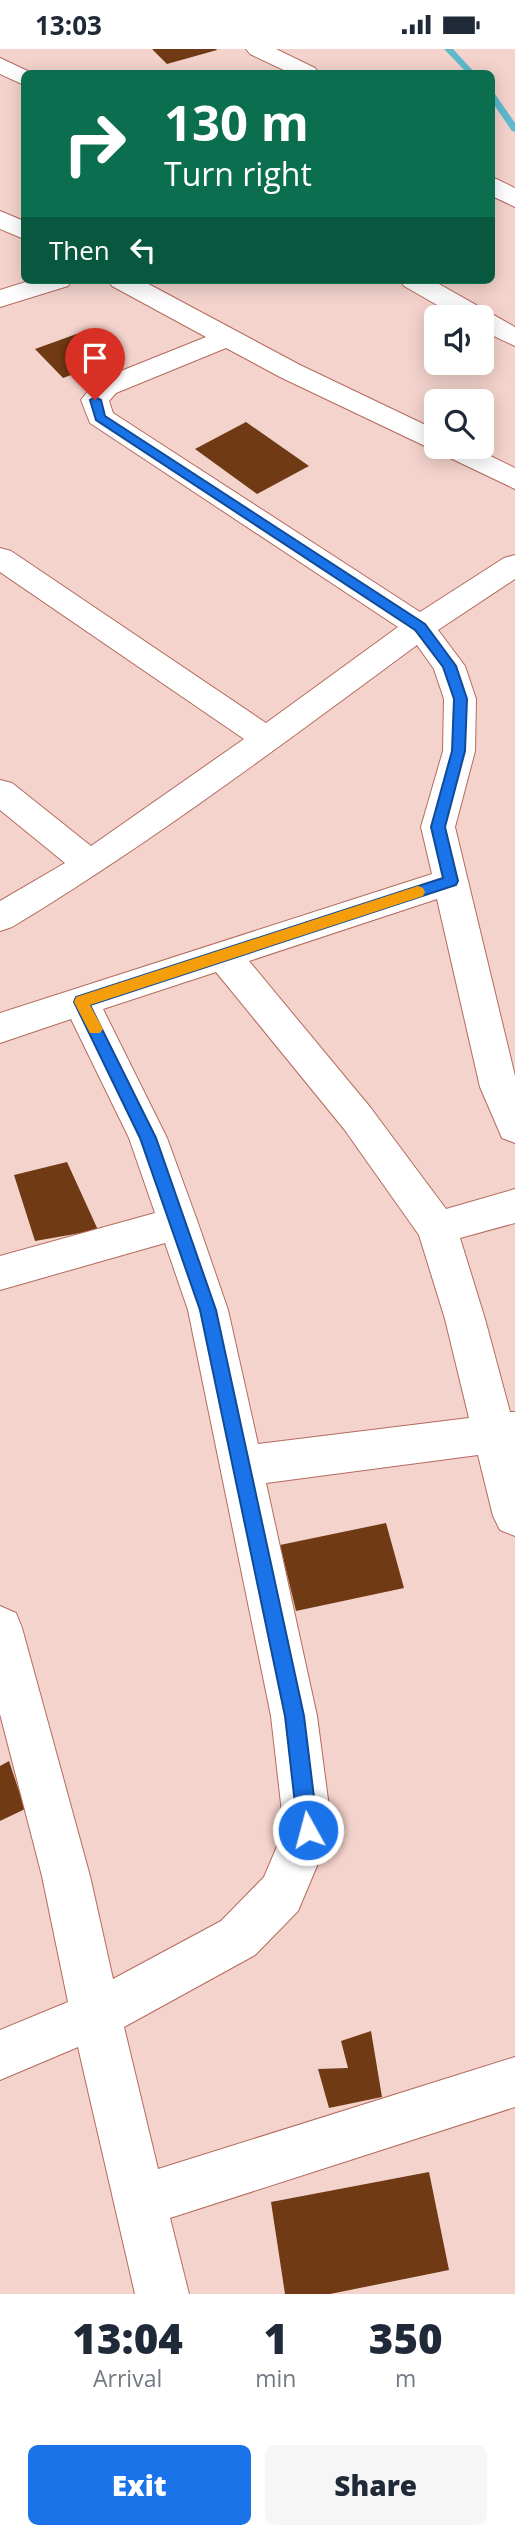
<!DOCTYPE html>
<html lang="en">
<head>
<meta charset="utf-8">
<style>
  body { margin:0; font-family:"Open Sans",sans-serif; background:#f6f6f7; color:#1f2937; height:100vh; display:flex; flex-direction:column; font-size:26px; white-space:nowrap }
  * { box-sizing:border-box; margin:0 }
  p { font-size:23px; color:#747a83 }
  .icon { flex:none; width:38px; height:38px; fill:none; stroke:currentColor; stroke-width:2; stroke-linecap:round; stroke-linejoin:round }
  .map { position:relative; height:2245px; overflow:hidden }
  .sheet { display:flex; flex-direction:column; background:#fff; flex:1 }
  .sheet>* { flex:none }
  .top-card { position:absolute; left:21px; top:21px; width:474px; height:214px; border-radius:10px; box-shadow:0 4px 18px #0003; background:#0b6e4f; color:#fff; overflow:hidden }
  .fabs { position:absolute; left:424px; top:256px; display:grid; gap:14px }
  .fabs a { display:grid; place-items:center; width:70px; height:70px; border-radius:10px; background:#fff; box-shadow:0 4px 18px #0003; font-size:35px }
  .pin { position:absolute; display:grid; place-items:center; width:60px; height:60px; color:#fff; margin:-72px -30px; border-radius:50% 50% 50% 0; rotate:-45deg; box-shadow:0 0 7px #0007 }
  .pin .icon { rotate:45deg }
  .me { position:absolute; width:77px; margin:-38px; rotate:353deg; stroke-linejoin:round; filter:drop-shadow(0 0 5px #0008) }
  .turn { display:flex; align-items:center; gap:24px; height:147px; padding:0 28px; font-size:32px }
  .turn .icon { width:91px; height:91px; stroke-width:2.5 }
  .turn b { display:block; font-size:49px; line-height:60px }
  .then { display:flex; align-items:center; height:66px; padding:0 28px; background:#0003; gap:14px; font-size:26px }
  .eta { display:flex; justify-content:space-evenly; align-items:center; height:119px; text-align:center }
  .eta b { font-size:42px; font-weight:800; line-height:49px }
  .primary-button { display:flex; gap:14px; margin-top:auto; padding:14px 28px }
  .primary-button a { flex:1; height:80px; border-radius:10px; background:#1a73e8; color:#fff; font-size:28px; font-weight:800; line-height:80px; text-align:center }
  .primary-button a+a { background:#f6f6f7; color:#1f2937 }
  .status { display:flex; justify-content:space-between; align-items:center; height:49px; padding:0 35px; background:#fff; direction:ltr }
  .status svg { height:19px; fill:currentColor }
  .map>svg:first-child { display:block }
</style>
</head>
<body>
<div class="status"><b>13:03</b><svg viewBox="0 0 49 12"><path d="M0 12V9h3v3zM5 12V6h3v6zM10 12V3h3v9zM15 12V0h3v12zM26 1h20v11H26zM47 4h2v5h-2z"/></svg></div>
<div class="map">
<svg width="515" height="2245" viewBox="0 0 515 2245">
  <rect width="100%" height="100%" fill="#f4d3cc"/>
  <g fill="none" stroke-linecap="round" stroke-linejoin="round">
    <path fill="#5fbacc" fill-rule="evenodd" d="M444 0H453L475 24H467Z
      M492 44 495 45 515 74V83L512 82 492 53Z"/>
  </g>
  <path fill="#6f3a14" d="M152 0H216L217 1 167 15Z
    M82 283 111 311 63 329 35 300Z
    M246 373 309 417 257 445 195 400Z
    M67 1113 98 1181 35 1192 14 1126Z
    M386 1474 404 1539 296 1562 280 1496Z
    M9 1712 25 1760 0 1772V1717Z
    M371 1982 382 2048 329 2059 318 2020 348 2019 341 1992Z
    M429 2123 449 2221 330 2245H285L271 2153Z"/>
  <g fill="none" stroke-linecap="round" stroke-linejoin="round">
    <g stroke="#b46b5d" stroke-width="2">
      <path id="minor" d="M246 0H276L315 19 319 24H290L250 5Z
        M0 9 32 24H24V36L0 25Z
        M492 128 515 139V158L492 147Z
        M0 162 24 172V190L0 180Z
        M32 231H72L68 237 0 258V241Z
        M108 231H141L300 316 436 381V397H470L515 419V440L280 328 226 299 116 344 109 352 113 364 420 563 504 509 515 506V530L438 581 465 617 476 650 475 702 455 778 515 1027V1094L502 1089 480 1038 437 850 249 912 370 1058 446 1160 515 1140V1174L460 1189 485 1270 510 1363H515V1487L500 1481 493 1467 478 1406 266 1434 317 1667 332 1781 298 1862 255 1906 124 1978 158 2120 515 2008V2058L170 2169 189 2245H135L78 1998 0 2031V1981L68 1953 42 1827 0 1665V1557L16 1564 22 1579 90 1827 113 1930 221 1872 264 1828 284 1781 271 1667 188 1261 165 1194 0 1241V1207L155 1164 129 1089 71 970 0 994V964L432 825 421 778 443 702 444 650 434 620 417 596C284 694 154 792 12 878L0 882V852L65 814 0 761V731L12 734 91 797 244 690 0 523V499L11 502 266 674 398 578 90 374 81 351 96 332 206 288 112 237ZM216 923 344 1080 419 1186 445 1270 469 1369 258 1395 228 1261 198 1174 167 1089 103 960Z
        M400 231H432L515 278V297L481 281V268H458L404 237Z"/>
    </g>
    <use href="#minor" fill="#fff" fill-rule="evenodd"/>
  </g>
  <path fill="#1a73e8" stroke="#114b97" stroke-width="2" d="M95 348 101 351 105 367 425 575 456 617 467 650 465 702 445 778 458 832 456 836 90 956 156 1089 216 1261 304 1667 318 1781 315 1788 308 1791 301 1788 298 1781 285 1667 200 1261 140 1089 74 953 76 948 443 829 431 778 452 702 454 650 443 618 415 581 96 371 90 351Z"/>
  <path fill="#f59e0b" d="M418 837 423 839 425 843 423 847 90 956 103 980 100 984H90L74 953 76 948Z"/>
</svg>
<div class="fabs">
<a><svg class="icon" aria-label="sound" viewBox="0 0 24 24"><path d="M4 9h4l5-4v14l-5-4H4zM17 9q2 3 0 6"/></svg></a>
<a><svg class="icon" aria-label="search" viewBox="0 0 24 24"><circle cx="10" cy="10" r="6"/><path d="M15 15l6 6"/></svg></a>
</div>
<div class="pin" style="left:95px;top:351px;background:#d93025"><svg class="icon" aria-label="arrive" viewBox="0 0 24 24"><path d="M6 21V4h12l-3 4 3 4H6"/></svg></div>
<svg class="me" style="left:308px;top:1781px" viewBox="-20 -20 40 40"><circle r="17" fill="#1a73e8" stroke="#fff" stroke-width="3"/><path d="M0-11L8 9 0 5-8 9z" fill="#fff"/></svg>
<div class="top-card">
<div class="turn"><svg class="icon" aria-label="right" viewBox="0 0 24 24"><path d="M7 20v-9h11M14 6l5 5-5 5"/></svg><div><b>130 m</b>Turn right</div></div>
<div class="then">Then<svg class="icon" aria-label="left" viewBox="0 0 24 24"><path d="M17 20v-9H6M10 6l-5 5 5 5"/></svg></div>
</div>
</div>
<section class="sheet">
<div class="eta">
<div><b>13:04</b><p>Arrival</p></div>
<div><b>1</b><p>min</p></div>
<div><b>350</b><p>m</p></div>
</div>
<div class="primary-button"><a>Exit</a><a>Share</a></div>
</section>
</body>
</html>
